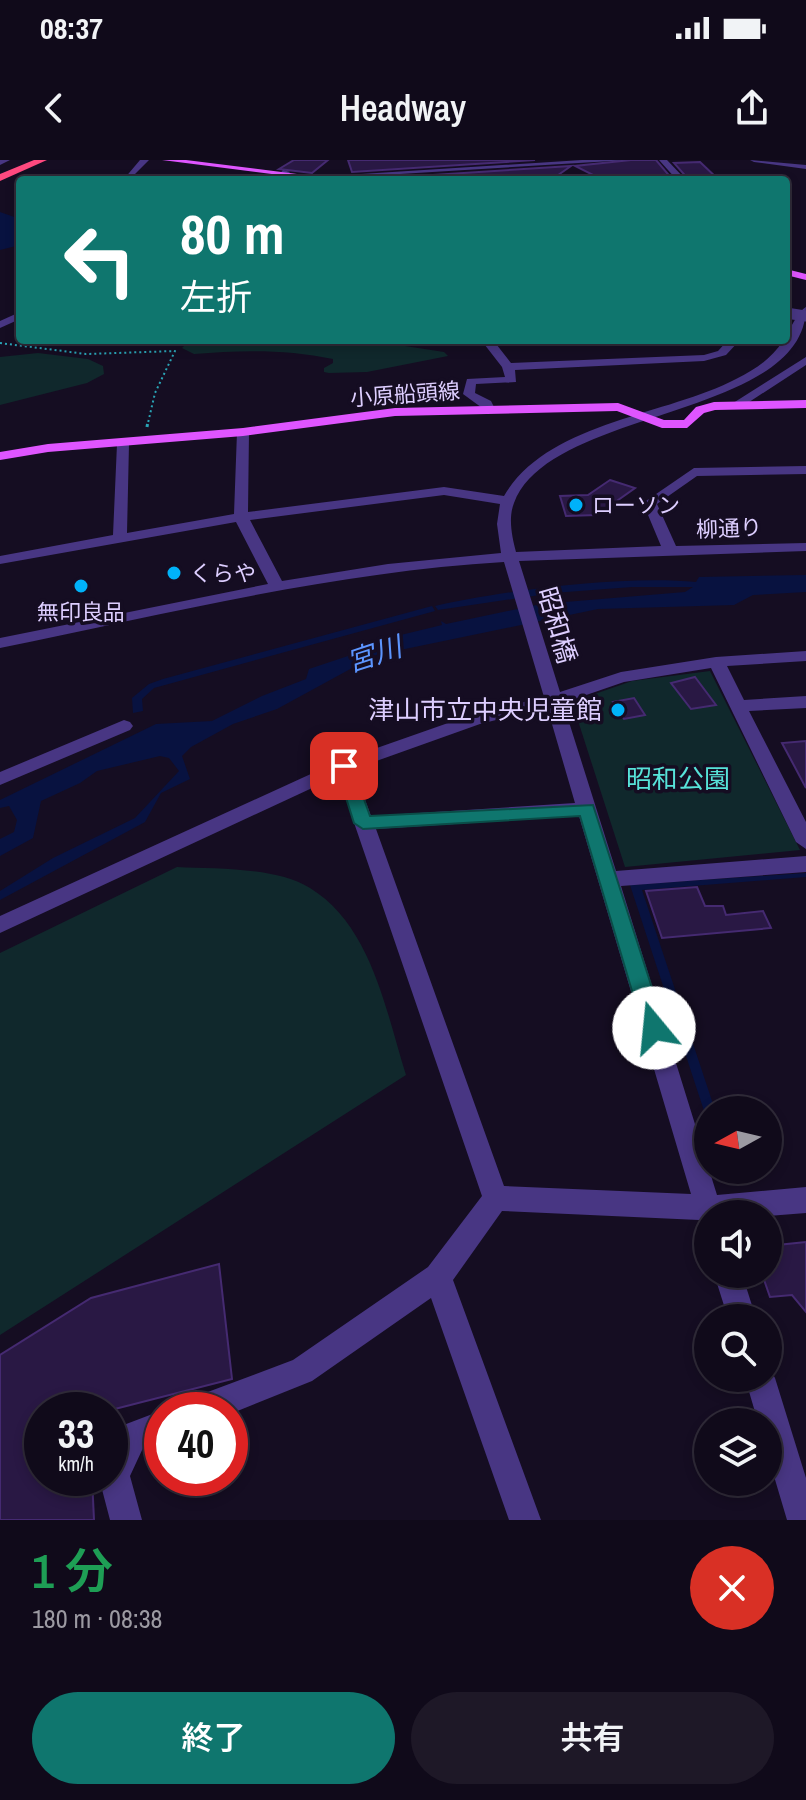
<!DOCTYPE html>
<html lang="ja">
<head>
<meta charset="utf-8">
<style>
  body { margin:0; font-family:"Archivo Narrow","Noto Sans JP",sans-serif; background:#1e1827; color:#f1f3f6; height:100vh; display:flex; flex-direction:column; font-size:30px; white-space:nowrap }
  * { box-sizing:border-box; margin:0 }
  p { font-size:26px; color:#9c9aa2 }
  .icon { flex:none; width:44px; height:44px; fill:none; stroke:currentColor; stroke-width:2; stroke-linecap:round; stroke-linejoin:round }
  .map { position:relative; height:1360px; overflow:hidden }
  .sheet { display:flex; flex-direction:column; background:#100a1a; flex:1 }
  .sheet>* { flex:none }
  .top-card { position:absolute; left:16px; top:16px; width:774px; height:168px; border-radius:8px; box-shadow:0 4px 12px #0003,0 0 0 2px #302b39; background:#0f766e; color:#fff; overflow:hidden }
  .needle { width:52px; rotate:262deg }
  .fabs { position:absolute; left:694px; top:936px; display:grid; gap:16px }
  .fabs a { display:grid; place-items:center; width:88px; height:88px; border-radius:50%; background:#100a1a; box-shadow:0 4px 12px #0003,0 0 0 2px #302b39; font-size:40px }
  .speed { position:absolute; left:24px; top:1232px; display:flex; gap:16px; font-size:40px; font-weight:700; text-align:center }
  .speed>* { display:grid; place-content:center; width:104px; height:104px; border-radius:50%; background:#100a1a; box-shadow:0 4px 12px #0003,0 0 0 2px #302b39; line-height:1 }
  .speed small { font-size:20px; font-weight:400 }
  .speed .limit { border:12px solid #d22; background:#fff; color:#111 }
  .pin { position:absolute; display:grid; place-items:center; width:68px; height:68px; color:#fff; margin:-34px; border-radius:16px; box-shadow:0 4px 12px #0006 }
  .me { position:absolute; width:88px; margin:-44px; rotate:343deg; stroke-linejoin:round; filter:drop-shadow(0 0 6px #0008) }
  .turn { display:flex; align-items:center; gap:28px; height:168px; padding:0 32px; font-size:36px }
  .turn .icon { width:104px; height:104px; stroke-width:2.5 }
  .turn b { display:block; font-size:56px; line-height:68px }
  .round { display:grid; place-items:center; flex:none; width:84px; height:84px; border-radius:42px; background:#1e1827 }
  .headline { display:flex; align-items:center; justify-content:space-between; height:136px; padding:0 32px }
  h1 { font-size:48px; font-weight:600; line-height:60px; color:#1e9e55 }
  .button { display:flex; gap:16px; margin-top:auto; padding:16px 32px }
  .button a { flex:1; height:92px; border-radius:48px; background:#0f766e; color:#fff; font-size:32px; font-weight:600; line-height:92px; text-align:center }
  .button a+a { background:#1e1827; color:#f1f3f6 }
  .status { display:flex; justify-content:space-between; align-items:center; height:56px; padding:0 40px; background:#100a1a; direction:ltr }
  .status svg { height:22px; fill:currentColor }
  header { display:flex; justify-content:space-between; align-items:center; height:104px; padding:0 32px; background:#100a1a; font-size:36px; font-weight:600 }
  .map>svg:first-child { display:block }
</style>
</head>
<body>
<div class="status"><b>08:37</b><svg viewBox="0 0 49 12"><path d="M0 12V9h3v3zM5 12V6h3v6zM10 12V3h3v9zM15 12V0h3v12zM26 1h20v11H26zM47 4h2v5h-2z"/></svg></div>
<header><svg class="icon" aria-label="back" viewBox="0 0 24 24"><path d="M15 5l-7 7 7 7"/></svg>Headway<svg class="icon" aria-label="share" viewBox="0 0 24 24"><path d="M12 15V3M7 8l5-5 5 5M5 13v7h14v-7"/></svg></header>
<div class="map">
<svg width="806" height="1360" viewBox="0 0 806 1360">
  <rect width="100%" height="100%" fill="#150d22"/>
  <path fill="#10282c" d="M299 180H366L444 192 448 196 367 212 329 213 324 212V208L333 203V199C287 189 240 190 194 194L182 188 185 185Z
    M38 193 88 199 103 206 104 214 87 223 0 245V197Z
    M710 511 800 690 625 707 572 542 632 521Z
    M177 707C216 709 276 707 310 728 372 766 386 852 406 915L0 1175V793Z"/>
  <path fill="#081240" d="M0 52 20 59V85L0 90Z
    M806 415V432L753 435 734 445 598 449 376 495 277 549 233 564 191 587 182 596 190 619 161 633 145 662 0 740V731L53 698 135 658 179 611 169 598 160 596 97 611 80 623 41 641 33 678 0 696V679L14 672 17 660 9 646 0 648V640L156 564 212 561 262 536 306 519 309 509 348 496 351 487 442 465 441 461 446 464 541 444 685 432 693 427H632L553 433 438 450 435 446C507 430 623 415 696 422L699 417Z
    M432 446 435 451 154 528 142 539 143 551 133 553 132 538 149 524 163 519Z
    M806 713V717L642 730 715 950H708V963L630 725Z"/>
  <path fill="#291844" stroke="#452a71" stroke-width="2" d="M294 0H328L312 13 279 9Z
    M348 0H535L352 12Z
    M631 0H656L673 20H603L575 6Z
    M700 2 719 20H689L674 3Z
    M571 6 551 20H355Z
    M610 320 635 328 597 355 566 356 560 336 588 335Z
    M695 517 716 545 691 549 671 523Z
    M634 538 645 555 624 559 613 542Z
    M806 581V628L782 583Z
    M697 727 705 746H723L726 755 763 751 771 768 662 778 646 731Z
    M806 1082V1152L792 1135 770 1137 762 1114H768V1086Z
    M219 1104 232 1219 111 1250H42V1318H92L94 1360H0V1195L91 1138Z"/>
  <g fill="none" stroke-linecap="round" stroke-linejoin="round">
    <path stroke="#2aa5b7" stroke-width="2" stroke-dasharray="2 3" stroke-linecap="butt" d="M0 183 86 194 175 191 155 233 148 263"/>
    <path stroke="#2aa5b7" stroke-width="3" stroke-dasharray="3 4" stroke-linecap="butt" d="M147 267 148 261"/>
    <path fill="#483683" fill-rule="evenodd" d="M0 0H10L0 5Z
      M140 0H149L134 15 179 17 124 19Z
      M582 0H628L318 19 314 17Z
      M659 0H667L686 20H677Z
      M750 0 806 5V9L754 2Z
      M283 10 290 12 283 20H274Z
      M806 147C806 259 550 247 514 343 508 358 512 377 516 392L661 386 643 343 694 308 806 306V314L697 316 657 344 676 386 806 383V391L519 401 560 532 621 512 716 497 806 491V501L727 506 744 540 806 536V548L749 551 806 662V689L796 682 711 508 624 522 563 543 616 711 806 696V712L621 726 717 1035 806 1027V1053L768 1056 708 1054V1066L699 1060 502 1051 453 1120 541 1360H509L431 1138 312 1221 230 1254V1250H185L189 1239 293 1200 428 1107 482 1036 338 616 0 773V756L337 602 468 556 544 537 504 402C334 412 166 454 0 488V478L268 424 236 362 0 404V396L113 375 117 284 123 280 129 284 127 373 234 354 237 272 243 268 249 272 248 352 444 327 504 336C547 262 665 256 736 219 756 209 771 199 783 181 789 173 796 153 806 147ZM444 335 500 344 497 364 501 393 388 404 282 421 250 360ZM547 547 575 643 371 656 354 609 480 564ZM579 656 691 1034 504 1026 376 669Z
      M20 152V159L0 168V161Z
      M481 180H493L511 203 704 195 718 191 728 180H740L726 195 704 201 515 210 516 222 476 224 475 233 491 241 495 249 489 253 463 234 467 219 505 217 502 207Z
      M806 197V205L740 248 730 245Z
      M124 560 130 562 133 566 130 570 0 625V612Z
      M714 1114H742L756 1158H728Z
      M768 1206 775 1218 806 1318V1360H787L768 1296V1262H758L745 1218H768Z
      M163 1250 162 1280 143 1288 130 1316 142 1360H110L99 1318H110V1289L121 1266Z"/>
    <path fill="#df55ff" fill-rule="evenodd" d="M162 0H186L344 20H319Z
      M786 109 806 114V120L786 115Z
      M806 240V248L715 250 704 253 687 268H662L617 251 395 256 243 276 48 292 0 300V292L48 284 243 268 395 248 618 243 664 260H684L696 247 714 242Z"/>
    <path fill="#ff497f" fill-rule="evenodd" d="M34 0H47L0 21V14Z"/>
    <path stroke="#483683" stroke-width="11" d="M786 153 806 156"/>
  </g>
  <path fill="#0f766e" stroke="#0a4d48" stroke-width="2" d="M344 600 352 606 370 656 593 645 665 868 662 875H646L643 868 580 656 363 669 354 663 336 606Z"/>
  <g fill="#00b2f9" stroke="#150d22" stroke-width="3">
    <circle cx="576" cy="345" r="8"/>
    <circle cx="174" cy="413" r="8"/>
    <circle cx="81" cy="426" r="8"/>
    <circle cx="618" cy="550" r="8"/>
  </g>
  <g text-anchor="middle" stroke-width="7" stroke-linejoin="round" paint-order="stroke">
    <g font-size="22" fill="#ddceff" stroke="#150d22">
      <text transform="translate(405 234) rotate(-4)" y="8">小原船頭線</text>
      <text transform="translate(729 368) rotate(-2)" y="8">柳通り</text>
    </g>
    <g font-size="22" fill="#ddceff" stroke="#150d22" text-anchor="start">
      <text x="592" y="353">ローソン</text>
      <text x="190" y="421">くらや</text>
      <text x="81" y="460" text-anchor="middle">無印良品</text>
    </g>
    <g font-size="26" fill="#ddceff" stroke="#150d22">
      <text transform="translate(557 465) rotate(74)" y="9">昭和橋</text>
    </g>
    <g font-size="26" fill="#ddceff" stroke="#150d22" text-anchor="end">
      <text x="602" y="559">津山市立中央児童館</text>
    </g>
    <g font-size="26" fill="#57e2d9" stroke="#150d22">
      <text x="678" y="628">昭和公園</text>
    </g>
    <g font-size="28" font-style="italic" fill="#5c95ff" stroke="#150d22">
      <text transform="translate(374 494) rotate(-18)" y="10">宮川</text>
    </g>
  </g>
</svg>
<div class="fabs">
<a><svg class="needle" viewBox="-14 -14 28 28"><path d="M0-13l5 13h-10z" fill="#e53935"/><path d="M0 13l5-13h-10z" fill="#9c9aa2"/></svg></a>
<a><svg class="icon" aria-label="sound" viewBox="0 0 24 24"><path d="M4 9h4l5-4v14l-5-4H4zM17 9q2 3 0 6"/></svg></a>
<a><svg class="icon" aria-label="search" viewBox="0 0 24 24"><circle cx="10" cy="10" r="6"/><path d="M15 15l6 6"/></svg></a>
<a><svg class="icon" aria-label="layers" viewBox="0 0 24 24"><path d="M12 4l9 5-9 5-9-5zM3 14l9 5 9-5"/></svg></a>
</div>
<div class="speed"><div>33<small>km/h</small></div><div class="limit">40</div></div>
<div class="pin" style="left:344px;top:606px;background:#d93025"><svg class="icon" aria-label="arrive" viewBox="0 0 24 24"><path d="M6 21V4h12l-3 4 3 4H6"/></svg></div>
<svg class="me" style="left:654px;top:868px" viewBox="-20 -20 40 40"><circle r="19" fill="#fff"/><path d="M0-13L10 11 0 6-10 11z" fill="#0f766e"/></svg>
<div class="top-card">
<div class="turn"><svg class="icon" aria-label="left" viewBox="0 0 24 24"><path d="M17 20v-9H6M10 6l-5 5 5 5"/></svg><div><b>80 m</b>左折</div></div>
</div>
</div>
<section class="sheet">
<div class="headline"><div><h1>1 分</h1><p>180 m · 08:38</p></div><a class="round" style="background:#d93025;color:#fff"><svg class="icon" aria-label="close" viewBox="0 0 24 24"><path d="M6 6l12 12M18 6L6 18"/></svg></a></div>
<div class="button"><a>終了</a><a>共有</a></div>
</section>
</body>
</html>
